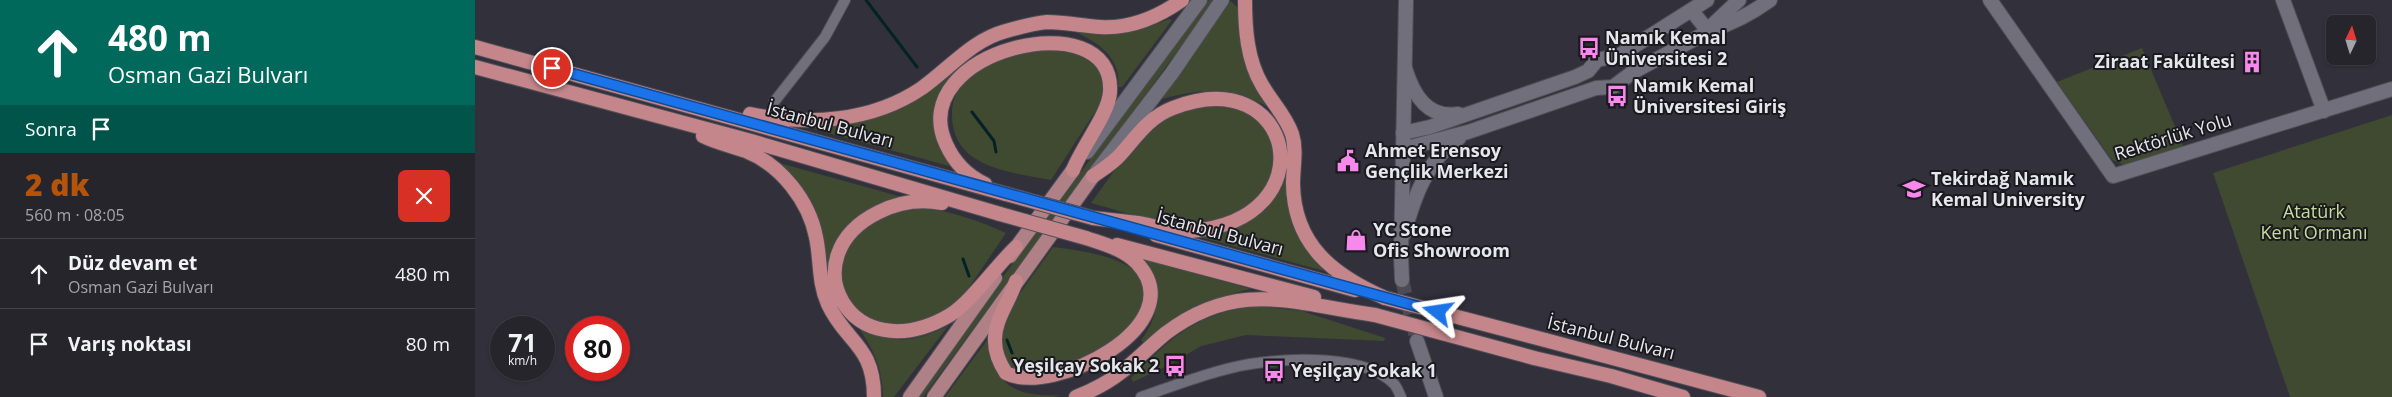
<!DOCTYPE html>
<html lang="tr">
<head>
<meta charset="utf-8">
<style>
  body { margin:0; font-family:"Open Sans",sans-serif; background:#2e2d34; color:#f1f3f6; height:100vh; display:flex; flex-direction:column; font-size:19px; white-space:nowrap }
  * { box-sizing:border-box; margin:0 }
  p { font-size:16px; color:#a4a5a9 }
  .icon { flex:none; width:28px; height:28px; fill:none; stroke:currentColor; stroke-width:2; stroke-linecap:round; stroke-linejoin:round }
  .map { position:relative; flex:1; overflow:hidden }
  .sheet { display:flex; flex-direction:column; background:#26252c; width:475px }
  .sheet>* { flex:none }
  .top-card { background:#00695c; color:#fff; overflow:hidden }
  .needle { width:32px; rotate:4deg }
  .tools { position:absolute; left:1851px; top:15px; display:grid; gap:10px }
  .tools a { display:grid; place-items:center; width:50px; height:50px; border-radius:8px; background:#26252c; box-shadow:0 1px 4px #0004,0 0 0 1px #424248; font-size:25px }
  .speed { position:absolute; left:15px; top:316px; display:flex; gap:10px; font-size:25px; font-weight:700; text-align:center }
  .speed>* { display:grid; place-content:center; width:65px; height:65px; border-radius:50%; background:#26252c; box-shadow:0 1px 4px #0004,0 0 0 1px #424248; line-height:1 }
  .speed small { font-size:12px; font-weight:400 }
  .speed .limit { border:8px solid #d22; background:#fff; color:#111 }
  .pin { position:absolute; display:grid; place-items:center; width:42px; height:42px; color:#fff; margin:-21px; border:2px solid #fff; border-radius:50%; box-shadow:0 1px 5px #0007 }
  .me { position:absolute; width:55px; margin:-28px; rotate:285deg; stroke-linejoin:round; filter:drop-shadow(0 0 4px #0008) }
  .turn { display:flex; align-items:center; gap:18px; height:105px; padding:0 25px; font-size:22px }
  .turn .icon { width:65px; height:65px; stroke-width:2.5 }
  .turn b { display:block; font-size:35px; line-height:42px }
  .then { display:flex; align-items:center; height:48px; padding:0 25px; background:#0003; gap:10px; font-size:19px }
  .round { display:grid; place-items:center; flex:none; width:52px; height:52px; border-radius:8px; background:#2e2d34 }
  .head { display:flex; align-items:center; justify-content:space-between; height:85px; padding:0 25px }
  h1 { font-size:30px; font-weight:800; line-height:38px; color:#b45309 }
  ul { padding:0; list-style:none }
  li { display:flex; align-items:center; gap:15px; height:70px; padding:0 25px; border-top:1px solid #424248 }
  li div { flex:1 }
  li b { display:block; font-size:19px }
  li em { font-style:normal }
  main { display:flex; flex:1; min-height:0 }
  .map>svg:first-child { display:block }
</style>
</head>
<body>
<main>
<section class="sheet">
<div class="top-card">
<div class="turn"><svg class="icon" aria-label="ahead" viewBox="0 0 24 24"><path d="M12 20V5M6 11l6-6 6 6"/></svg><div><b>480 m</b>Osman Gazi Bulvarı</div></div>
<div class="then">Sonra<svg class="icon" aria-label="arrive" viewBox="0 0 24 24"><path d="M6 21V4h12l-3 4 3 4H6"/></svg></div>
</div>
<div class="head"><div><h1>2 dk</h1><p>560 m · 08:05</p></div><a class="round" style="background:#d93025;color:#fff"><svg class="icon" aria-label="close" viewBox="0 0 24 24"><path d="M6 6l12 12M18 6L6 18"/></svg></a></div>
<ul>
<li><svg class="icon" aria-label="ahead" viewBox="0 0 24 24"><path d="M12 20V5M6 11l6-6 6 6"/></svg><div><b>Düz devam et</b><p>Osman Gazi Bulvarı</p></div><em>480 m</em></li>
<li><svg class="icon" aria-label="arrive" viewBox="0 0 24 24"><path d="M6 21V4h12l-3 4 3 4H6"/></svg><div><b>Varış noktası</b></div><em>80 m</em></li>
</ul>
</section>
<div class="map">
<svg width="1917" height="397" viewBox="0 0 1917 397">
  <rect width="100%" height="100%" fill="#32313b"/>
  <path fill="#3f4a30" d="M734 0H740L448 397H443L515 294Z
    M756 1 763 8C767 54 769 68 795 108 754 86 730 88 686 99Z
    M694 19 697 20 647 87H643C647 57 621 41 598 31 636 34 659 34 694 19Z
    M571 39 621 59C626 75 630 87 625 104L576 180C535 172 475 168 477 112 477 98 486 82 498 73 503 68 512 66 519 63 536 55 553 47 571 39Z
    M1667 48 1709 148 1652 166 1637 160 1582 82Z
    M474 74 478 76C451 105 462 136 478 167L338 129 375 124 411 113Z
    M735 105C745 107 756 107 765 110 776 113 785 123 791 132 810 161 790 200 760 214 750 218 735 221 724 223 688 228 650 212 616 203 636 177 661 134 690 119 704 112 721 109 735 105Z
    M1917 115V397H1815L1738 173Z
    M297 161 427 197C386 215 364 221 354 268H351L349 251Z
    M808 175 813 176 827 242 849 271 725 237C765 229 795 217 808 175Z
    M448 208C477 211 504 221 531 233L491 292 468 312 430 326 409 324 392 320 376 304 368 290 365 274 367 260 378 234 420 211Z
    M578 247C601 250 667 257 669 288 670 299 666 313 664 324 641 343 599 390 566 382 555 380 543 372 534 367 531 360 525 349 525 341 526 313 562 271 578 247Z
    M668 259 776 289C735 298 701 315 670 344L666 340C688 311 684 289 668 259Z
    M782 306 827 311 910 338 909 341 771 335 726 346 696 364 658 382 656 378C697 337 721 313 782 306Z
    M382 326C418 344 436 344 473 326L419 397H408C408 369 398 348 382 326Z
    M513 339C519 386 540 397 586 395L578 397H470Z"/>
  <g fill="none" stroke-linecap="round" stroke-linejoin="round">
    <path stroke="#042225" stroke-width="3" d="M391 0 442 67
      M497 112 519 141 521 152
      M488 259 494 276
      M532 340 537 353"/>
    <path stroke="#4d4c56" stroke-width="14" stroke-dasharray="14 7" stroke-linecap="butt" d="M927 280 942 341"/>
    <g stroke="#4e4e57" stroke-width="12">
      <path id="minor" d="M299 102 350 37 370 0
        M666 397C701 385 739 370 775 364 813 358 890 354 919 384 922 387 924 393 926 397"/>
    </g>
    <g stroke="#4e4e57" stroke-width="16">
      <path id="tertiary" d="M1515 0 1638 176 1917 89
        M1808 0 1849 111
        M1217 11 1233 31
        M1236 30C1259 23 1277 13 1295 0
        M930 68C938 94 952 119 983 114
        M928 133 955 127 1100 77 1113 71 1122 60 1145 55 1232 0
        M928 149 993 132 1121 88 1138 87 1158 72 1227 35 1264 0
        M929 234C939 197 952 160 984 138"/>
    </g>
    <g stroke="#4e4e57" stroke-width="16">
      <path id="secondary" d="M612 152 725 0
        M622 171 697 73 747 0
        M927 280 926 256 931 0
        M942 341 961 397"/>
    </g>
    <g stroke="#4e4e57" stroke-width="16">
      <path id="primary" d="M535 256 598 170
        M435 397 520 278
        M459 397 618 176"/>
    </g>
    <g stroke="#4e4e57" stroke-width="16">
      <path id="trunk" d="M770 0C770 28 772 60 787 85 796 101 811 116 817 134 822 150 818 167 818 184 819 245 858 275 910 298
        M0 47 531 194
        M0 67 276 141 525 214
        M275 114C333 126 397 122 447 88 475 68 497 40 531 31 545 27 559 23 572 22 590 22 608 26 625 27 655 29 683 17 707 0
        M228 136C242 143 257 146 271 151 306 165 334 201 341 237 346 260 343 282 353 304 371 343 399 345 399 397
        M510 184C493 176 479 162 471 144 428 50 641 0 635 92 634 113 607 147 598 170
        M467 203C445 199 424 202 404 212 313 256 375 374 475 315 496 302 522 265 541 247
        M618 218C633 220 648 221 663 223 680 226 698 232 716 231 854 220 820 60 698 108 674 117 662 136 645 155 638 163 628 169 618 176
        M681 235 880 290
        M642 245 839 297
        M541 281C535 301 519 320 520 341 520 352 525 364 531 373 577 397 720 325 662 263 649 249 628 244 611 238
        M1070 340 1284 397
        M1059 358 1136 376 1208 397
        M601 397C616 391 631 384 645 373 661 361 675 346 691 333 764 278 818 304 900 315"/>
    </g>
    <use href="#minor" stroke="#706f7b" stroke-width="10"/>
    <use href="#tertiary" stroke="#706f7b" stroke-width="14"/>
    <use href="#secondary" stroke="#706f7b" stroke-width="14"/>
    <use href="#primary" stroke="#af8086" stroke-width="14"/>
    <use href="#trunk" stroke="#c4868a" stroke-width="14"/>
    <g stroke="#4e4e57" stroke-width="16" stroke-linecap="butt">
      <path id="trunk-bridge" d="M531 194 618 218
        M525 214 611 238
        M910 298 1070 340
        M900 315 1059 358"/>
    </g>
    <use href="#trunk-bridge" stroke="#c4868a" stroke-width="14"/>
  </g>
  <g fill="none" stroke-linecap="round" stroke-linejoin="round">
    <g stroke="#114b97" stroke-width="12">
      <path id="route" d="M77 68 963 312"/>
    </g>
    <use href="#route" stroke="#1a73e8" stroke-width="9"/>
  </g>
  <defs>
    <g id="bus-bare" transform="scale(1.725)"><path d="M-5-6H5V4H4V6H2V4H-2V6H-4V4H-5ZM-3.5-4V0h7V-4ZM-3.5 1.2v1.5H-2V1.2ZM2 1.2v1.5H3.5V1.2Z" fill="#f788ec" stroke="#1a191e" stroke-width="2.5" paint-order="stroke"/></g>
    <g id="building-bare" transform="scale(1.725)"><path d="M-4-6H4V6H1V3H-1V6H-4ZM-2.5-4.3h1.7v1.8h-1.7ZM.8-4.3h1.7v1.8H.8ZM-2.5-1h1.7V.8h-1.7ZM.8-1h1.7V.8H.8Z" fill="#f788ec" stroke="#1a191e" stroke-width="2.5" paint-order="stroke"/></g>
    <g id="civic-bare" transform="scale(1.725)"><path d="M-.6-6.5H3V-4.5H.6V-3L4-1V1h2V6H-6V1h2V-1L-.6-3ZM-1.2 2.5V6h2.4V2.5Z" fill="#f788ec" stroke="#1a191e" stroke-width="2.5" paint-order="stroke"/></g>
    <g id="university-bare" transform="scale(1.725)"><path d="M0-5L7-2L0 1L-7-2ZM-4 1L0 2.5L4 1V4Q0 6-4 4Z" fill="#f788ec" stroke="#1a191e" stroke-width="2.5" paint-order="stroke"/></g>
    <g id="shop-bare" transform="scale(1.725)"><path d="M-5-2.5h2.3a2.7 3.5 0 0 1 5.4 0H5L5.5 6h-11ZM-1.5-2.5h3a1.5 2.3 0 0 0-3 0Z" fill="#f788ec" stroke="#1a191e" stroke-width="2.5" paint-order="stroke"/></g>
  </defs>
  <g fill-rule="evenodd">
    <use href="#bus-bare" x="1114" y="48"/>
    <use href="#building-bare" x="1777" y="62"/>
    <use href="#bus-bare" x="1142" y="96"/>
    <use href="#civic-bare" x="873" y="161"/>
    <use href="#university-bare" x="1439" y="189"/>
    <use href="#shop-bare" x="881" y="240"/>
    <use href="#bus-bare" x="700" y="366"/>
    <use href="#bus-bare" x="799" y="371"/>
  </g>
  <g text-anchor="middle" stroke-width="4" stroke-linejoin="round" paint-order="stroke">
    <g font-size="18" font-weight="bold" fill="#e6e6ed" stroke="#1a191e" text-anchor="start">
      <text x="1130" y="44">Namık Kemal<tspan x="1130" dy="21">Üniversitesi 2</tspan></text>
      <text x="1760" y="68" text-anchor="end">Ziraat Fakültesi</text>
      <text x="1158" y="92">Namık Kemal<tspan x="1158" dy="21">Üniversitesi Giriş</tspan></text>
      <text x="890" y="157">Ahmet Erensoy<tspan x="890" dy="21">Gençlik Merkezi</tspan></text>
      <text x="1456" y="185">Tekirdağ Namık<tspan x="1456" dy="21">Kemal University</tspan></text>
      <text x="898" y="236">YC Stone<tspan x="898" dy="21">Ofis Showroom</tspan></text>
      <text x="684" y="372" text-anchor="end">Yeşilçay Sokak 2</text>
      <text x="816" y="377">Yeşilçay Sokak 1</text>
    </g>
    <g font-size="18" fill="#e6e6ed" stroke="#1a191e">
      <text transform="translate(355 125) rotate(15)" y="6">İstanbul Bulvarı</text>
      <text transform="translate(1698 137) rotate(-17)" y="6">Rektörlük Yolu</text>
      <text transform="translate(745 233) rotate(15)" y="6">İstanbul Bulvarı</text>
      <text transform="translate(1136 338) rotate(14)" y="6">İstanbul Bulvarı</text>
    </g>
    <g font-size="18" fill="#c4dd9d" stroke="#1a191e">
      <text x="1839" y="218">Atatürk<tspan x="1839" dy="21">Kent Ormanı</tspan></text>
    </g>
  </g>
</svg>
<div class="tools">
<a><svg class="needle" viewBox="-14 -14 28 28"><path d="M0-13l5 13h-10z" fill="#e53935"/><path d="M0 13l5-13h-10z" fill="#a4a5a9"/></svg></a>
</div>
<div class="speed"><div>71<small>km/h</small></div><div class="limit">80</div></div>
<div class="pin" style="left:77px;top:68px;background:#d93025"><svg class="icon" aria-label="arrive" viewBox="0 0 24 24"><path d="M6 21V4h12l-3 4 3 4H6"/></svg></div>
<svg class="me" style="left:963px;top:312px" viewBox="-20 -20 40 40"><path d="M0-17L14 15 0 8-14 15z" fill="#1a73e8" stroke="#fff" stroke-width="4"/></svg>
</div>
</main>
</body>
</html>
